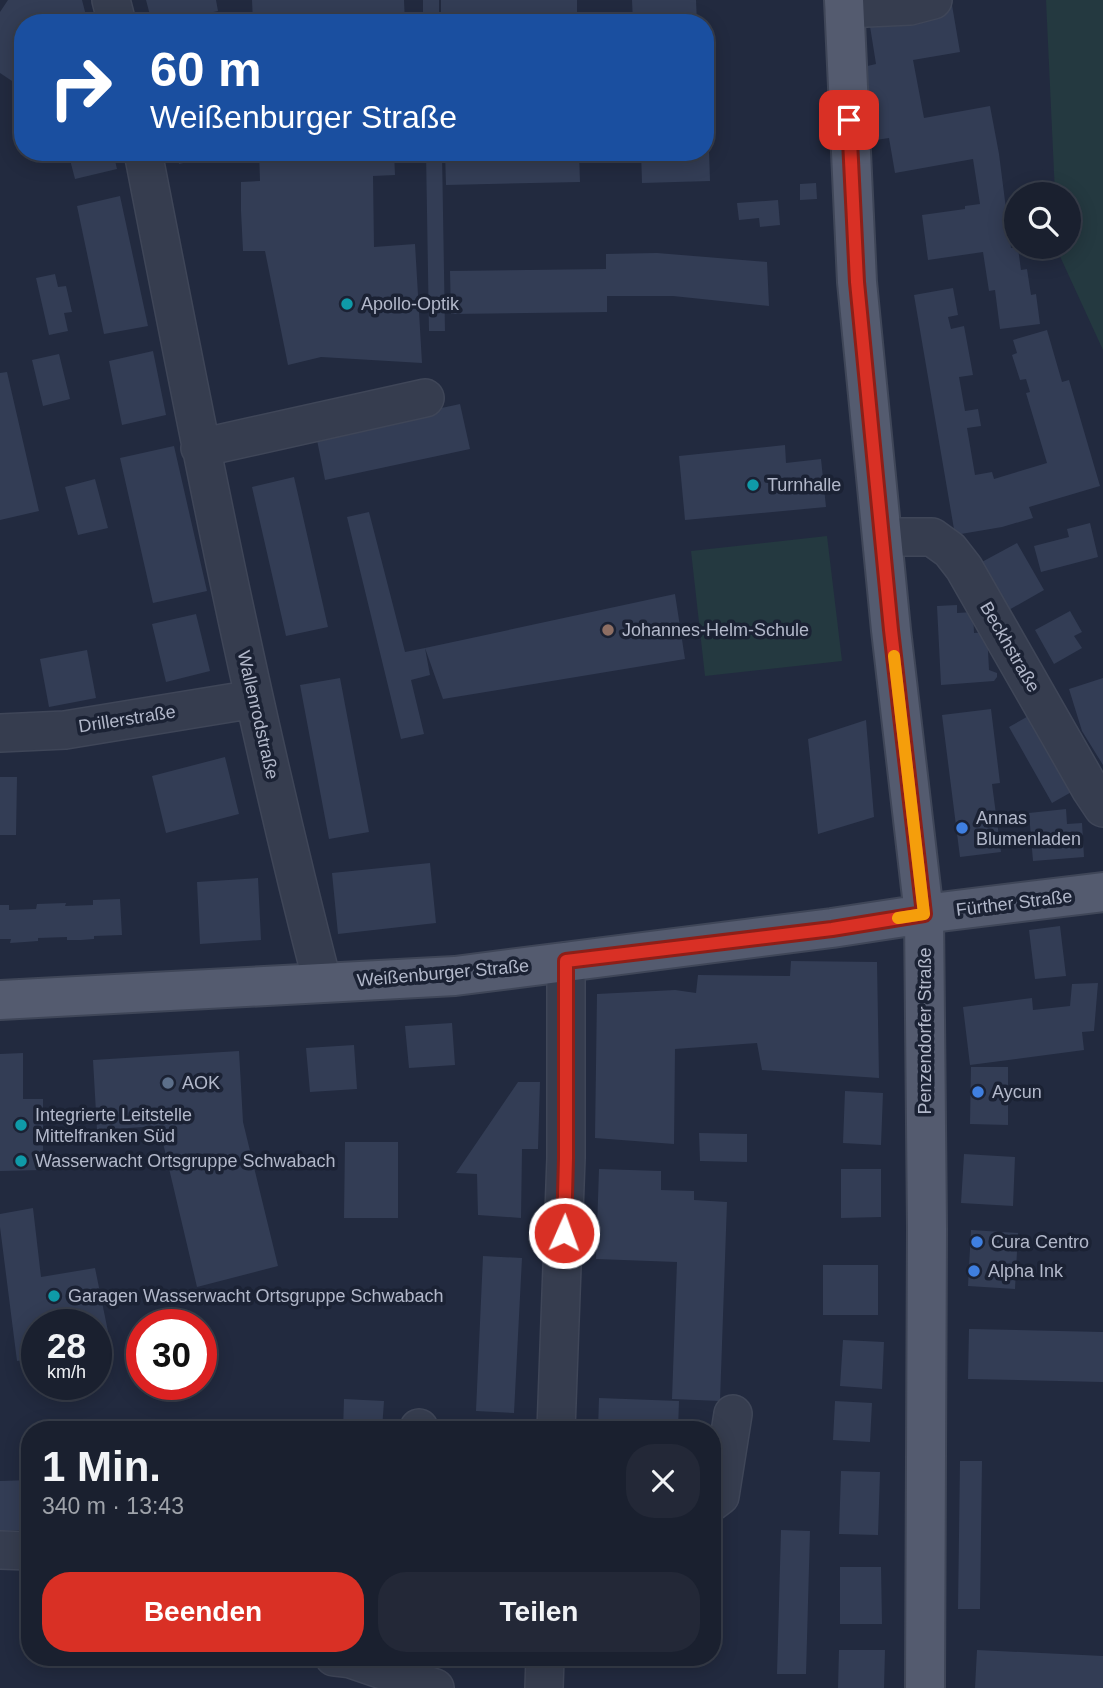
<!DOCTYPE html>
<html lang="de">
<head>
<meta charset="utf-8">
<style>
  body { margin:0; font-family:Arial,sans-serif; background:#232837; color:#f1f3f6; height:100vh; display:flex; flex-direction:column; font-size:26px; white-space:nowrap }
  * { box-sizing:border-box; margin:0 }
  p { font-size:23px; color:#9fa3aa }
  .icon { flex:none; width:38px; height:38px; fill:none; stroke:currentColor; stroke-width:2; stroke-linecap:round; stroke-linejoin:round }
  .map { position:relative; flex:1; overflow:hidden }
  .drawer { position:absolute; left:21px; top:1421px; width:700px; height:245px; display:flex; flex-direction:column; background:#1a202f; border-radius:28px; box-shadow:0 4px 18px #0003,0 0 0 2px #383e4b }
  .drawer>* { flex:none }
  .hud { position:absolute; left:14px; top:14px; width:700px; height:147px; border-radius:28px; box-shadow:0 4px 18px #0003,0 0 0 2px #383e4b; background:#1a4fa0; color:#fff; overflow:hidden }
  .controls { position:absolute; left:1004px; top:182px; display:grid; gap:14px }
  .controls a { display:grid; place-items:center; width:77px; height:77px; border-radius:50%; background:#1a202f; box-shadow:0 4px 18px #0003,0 0 0 2px #383e4b; font-size:35px }
  .speed { position:absolute; left:21px; top:1309px; display:flex; gap:14px; font-size:35px; font-weight:700; text-align:center }
  .speed>* { display:grid; place-content:center; width:91px; height:91px; border-radius:50%; background:#1a202f; box-shadow:0 4px 18px #0003,0 0 0 2px #383e4b; line-height:1 }
  .speed small { font-size:18px; font-weight:400 }
  .speed .limit { border:10px solid #d22; background:#fff; color:#111 }
  .pin { position:absolute; display:grid; place-items:center; width:60px; height:60px; color:#fff; margin:-30px; border-radius:14px; box-shadow:0 4px 10px #0006 }
  .me { position:absolute; width:77px; margin:-38px; rotate:2deg; stroke-linejoin:round; filter:drop-shadow(0 0 5px #0008) }
  .turn { display:flex; align-items:center; gap:24px; height:147px; padding:0 21px; font-size:32px }
  .turn .icon { width:91px; height:91px; stroke-width:2.5 }
  .turn b { display:block; font-size:49px; line-height:60px }
  .round { display:grid; place-items:center; flex:none; width:74px; height:74px; border-radius:28px; background:#232837 }
  .headline { display:flex; align-items:center; justify-content:space-between; height:119px; padding:0 21px }
  h1 { font-size:42px; font-weight:800; line-height:52px }
  .action { display:flex; gap:14px; margin-top:auto; padding:14px 21px }
  .action a { flex:1; height:80px; border-radius:28px; background:#d93025; color:#fff; font-size:28px; font-weight:800; line-height:80px; text-align:center }
  .action a+a { background:#232837; color:#f1f3f6 }
  .map>svg:first-child { display:block }
</style>
</head>
<body>
<div class="map">
<svg width="1103" height="1688" viewBox="0 0 1103 1688">
  <rect width="100%" height="100%" fill="#222a3f"/>
  <path fill="#243940" d="M1046 0H1103V350L1058 252V247H1069V194H1055Z
    M827 536 842 661 705 676 691 551Z"/>
  <path fill="#333d55" d="M8 0H82L88 23H23V64L12 81 0 73V12Z
    M146 0H216L218 11 200 15 202 23H152Z
    M252 0H404L405 23H253Z
    M423 0H439V23H423Z
    M441 0H577V23H441Z
    M632 0H696L697 23H633Z
    M952 5 960 52 913 60 924 118 990 106 999 154 1011 248H1018L1021 270 1027 269 1031 295 1036 294 1040 324 1000 329 995 290 989 291 983 252 928 260 922 215 965 209V206L980 204 973 159 895 173 889 138 876 140 863 67 876 64 869 20Z
    M705 120H708L710 181 642 183 641 152H705Z
    M68 152H113L117 169 75 179Z
    M177 152H228V153L179 164Z
    M259 152H394L395 175 373 176 374 247 415 244 422 363 321 357 288 365 265 251H243L241 211V182L260 181Z
    M426 152H442L445 331H429Z
    M445 152H579L580 182 446 185Z
    M816 183 817 199 800 200V184Z
    M120 196 148 326 104 334 77 206Z
    M778 200 780 225 760 227 759 218 739 220 737 203Z
    M657 253 767 262 769 306 673 296H607V312L451 314 450 271 606 269V254Z
    M55 274 58 287 66 286 72 312 64 313 68 331 49 335 36 278Z
    M953 288 958 315 948 317 951 329 964 326 973 375 959 377 965 411 978 409 981 426 967 428 975 475 992 472 994 479 1047 463 1026 393 1030 392 1026 379 1020 380 1012 355 1017 353 1013 340 1047 330 1062 382 1069 380 1100 486 1029 507 1033 518 1002 527 955 535 914 295Z
    M153 351 166 415 122 425 109 361Z
    M59 354 70 399 43 406 32 360Z
    M7 372 39 511 0 520V373Z
    M460 404 470 449 325 480 316 435Z
    M785 445 786 463 821 459 826 507 685 520 679 456Z
    M174 446 207 591 153 603 120 458Z
    M294 477 328 627 286 636 252 487Z
    M95 479 108 528 78 535 65 487Z
    M369 512 405 652 425 648 675 594 685 659 443 699 425 648 430 675 411 680 424 734 401 739 347 517Z
    M1090 523 1098 557 1041 572 1034 546 1069 537 1067 529Z
    M1017 543 1044 590 1007 611 980 563Z
    M957 605V613L973 612 974 633 987 632 989 670 997 673V677L994 681 941 685 937 606Z
    M1070 611 1082 632 1074 636 1082 648 1054 664 1035 630Z
    M196 614 210 671 166 682 152 624Z
    M87 650 96 698 49 707 40 659Z
    M340 678 369 832 329 839 300 685Z
    M1103 678V765L1082 731 1069 689Z
    M991 709 1000 783 992 784 1001 852 960 857 942 715Z
    M1032 714 1075 790 1052 803 1009 727Z
    M866 720 874 817 818 834 808 739Z
    M225 757 239 814 166 833 152 776Z
    M0 777H17L16 835H0Z
    M1066 809 1067 824 1082 823 1084 857 1033 861 1029 813Z
    M430 863 436 923 338 934 332 873Z
    M258 878 261 940 200 944 197 882Z
    M120 899 122 935 94 936V939L81 940H67V937L38 938V941L25 942 10 943 11 939H0V905H9V910L36 909 37 904 66 903 65 906 93 905V900Z
    M1060 926 1066 976 1035 979 1029 930Z
    M791 961 877 962 879 1078 762 1070 757 1043 675 1049 674 1144 595 1138 597 994 675 990 696 993 698 975 790 976Z
    M1098 983 1094 1031 1082 1032 1084 1050 970 1065 963 1007 1032 998 1033 1010 1070 1006 1072 984Z
    M452 1023 455 1065 409 1068 405 1026Z
    M354 1045 357 1089 310 1092 306 1048Z
    M239 1051 243 1122 278 1266 197 1287 159 1126 97 1130 93 1060Z
    M23 1053V1099H43V1170L0 1171V1054Z
    M971 1067H1008V1125L970 1124Z
    M518 1082H540L538 1149H522L521 1218 478 1215 477 1174 456 1173Z
    M845 1091 883 1093 881 1145 843 1143Z
    M699 1133 747 1134V1162L700 1161Z
    M345 1142H398V1218H344Z
    M964 1154 1015 1157 1013 1206 961 1203Z
    M599 1169 661 1171V1190L694 1191V1200L727 1202 720 1401 672 1399 677 1262 596 1259Z
    M841 1169H881V1217L841 1218Z
    M33 1208 41 1277 95 1268 111 1346 96 1349V1325H37V1358L17 1361 0 1227V1214Z
    M971 1230 1018 1233 1015 1289 968 1286Z
    M483 1256 522 1258 514 1413 476 1411Z
    M823 1265H878V1315H823Z
    M969 1329 1103 1332V1382L968 1379Z
    M843 1340 884 1342 882 1389 840 1386Z
    M599 1398 679 1401 678 1430H598Z
    M344 1399 384 1401 382 1430H343Z
    M835 1401 872 1403 870 1442 833 1440Z
    M960 1461H982L980 1609H958Z
    M841 1471 880 1472 878 1535 839 1534Z
    M30 1480V1530L0 1531V1481Z
    M781 1530 810 1531 806 1674H777Z
    M840 1567H881L882 1624H840Z
    M839 1650H885L884 1688H838Z
    M977 1650 1103 1656V1688H975Z"/>
  <g fill="none" stroke-linecap="round" stroke-linejoin="round">
    <g stroke="#3f4658" stroke-width="40">
      <path id="minor" d="M111 0 117 23
        M844 9 910 6 933 0
        M143 152C197 430 251 707 322 981
        M200 448 425 398
        M883 537H932L950 550 964 568 1091 790 1103 808
        M0 733 65 730 254 699
        M419 1430V1428
        M556 1430 566 1158V961
        M712 1502 720 1496 733 1414
        M0 1550 30 1551
        M334 1657 351 1659 435 1688
        M544 1688 545 1657"/>
    </g>
    <g stroke="#3f4658" stroke-width="42">
      <path id="major" d="M844 0 857 282 891 630 924 914 927 1229 925 1688
        M0 1000 455 976 832 928 924 914 1103 892"/>
    </g>
    <use href="#minor" stroke="#363d4f" stroke-width="37"/>
    <use href="#major" stroke="#545b6f" stroke-width="38"/>
  </g>
  <g fill="none" stroke-linecap="round" stroke-linejoin="round">
    <g stroke="#8d1f18" stroke-width="18">
      <path id="route" d="M564 1233 566 1158V961L832 929 924 914 891 630 857 282 849 120"/>
    </g>
    <use href="#route" stroke="#d93025" stroke-width="12"/>
    <path stroke="#f59e0b" stroke-width="12" d="M894 656 924 914 898 918"/>
  </g>
  <g fill="#0f9aa8" stroke="#1b2234" stroke-width="2.5">
    <circle cx="347" cy="304" r="7"/>
    <circle cx="753" cy="485" r="7"/>
    <circle cx="21" cy="1125" r="7"/>
    <circle cx="21" cy="1161" r="7"/>
    <circle cx="54" cy="1296" r="7"/>
  </g>
  <circle fill="#8d6e63" stroke="#1b2234" stroke-width="2.5" cx="608" cy="630" r="7"/>
  <g fill="#3f7fe0" stroke="#1b2234" stroke-width="2.5">
    <circle cx="962" cy="828" r="7"/>
    <circle cx="978" cy="1092" r="7"/>
    <circle cx="977" cy="1242" r="7"/>
    <circle cx="974" cy="1271" r="7"/>
  </g>
  <circle fill="#5c6f8a" stroke="#1b2234" stroke-width="2.5" cx="168" cy="1083" r="7"/>
  <g text-anchor="middle" stroke-width="7" stroke-linejoin="round" paint-order="stroke">
    <g font-size="18" fill="#b2b8ca" stroke="#1b2234" text-anchor="start">
      <text x="361" y="310">Apollo-Optik</text>
      <text x="767" y="491">Turnhalle</text>
      <text x="622" y="636">Johannes-Helm-Schule</text>
      <text x="976" y="824">Annas<tspan x="976" dy="21">Blumenladen</tspan></text>
      <text x="182" y="1089">AOK</text>
      <text x="992" y="1098">Aycun</text>
      <text x="35" y="1121">Integrierte Leitstelle<tspan x="35" dy="21">Mittelfranken Süd</tspan></text>
      <text x="35" y="1167">Wasserwacht Ortsgruppe Schwabach</text>
      <text x="991" y="1248">Cura Centro</text>
      <text x="988" y="1277">Alpha Ink</text>
      <text x="68" y="1302">Garagen Wasserwacht Ortsgruppe Schwabach</text>
    </g>
    <g font-size="18" fill="#b2b8ca" stroke="#1b2234">
      <text transform="translate(1010 647) rotate(60)" y="6">Beckhstraße</text>
      <text transform="translate(258 715) rotate(77)" y="6">Wallenrodstraße</text>
      <text transform="translate(127 719) rotate(-9)" y="6">Drillerstraße</text>
      <text transform="translate(1014 903) rotate(-7)" y="6">Fürther Straße</text>
      <text transform="translate(443 973) rotate(-5)" y="6">Weißenburger Straße</text>
      <text transform="translate(925 1031) rotate(-90)" y="6">Penzendorfer Straße</text>
    </g>
  </g>
</svg>
<div class="controls">
<a><svg class="icon" aria-label="search" viewBox="0 0 24 24"><circle cx="10" cy="10" r="6"/><path d="M15 15l6 6"/></svg></a>
</div>
<div class="speed"><div>28<small>km/h</small></div><div class="limit">30</div></div>
<div class="pin" style="left:849px;top:120px;background:#d93025"><svg class="icon" aria-label="arrive" viewBox="0 0 24 24"><path d="M6 21V4h12l-3 4 3 4H6"/></svg></div>
<svg class="me" style="left:564px;top:1233px" viewBox="-20 -20 40 40"><circle r="17" fill="#d93025" stroke="#fff" stroke-width="3"/><path d="M0-11L8 9 0 5-8 9z" fill="#fff"/></svg>
<div class="hud">
<div class="turn"><svg class="icon" aria-label="right" viewBox="0 0 24 24"><path d="M7 20v-9h11M14 6l5 5-5 5"/></svg><div><b>60 m</b>Weißenburger Straße</div></div>
</div>
<section class="drawer">
<div class="headline"><div><h1>1 Min.</h1><p>340 m · 13:43</p></div><a class="round"><svg class="icon" aria-label="close" viewBox="0 0 24 24"><path d="M6 6l12 12M18 6L6 18"/></svg></a></div>
<div class="action"><a>Beenden</a><a>Teilen</a></div>
</section>
</div>
</body>
</html>
